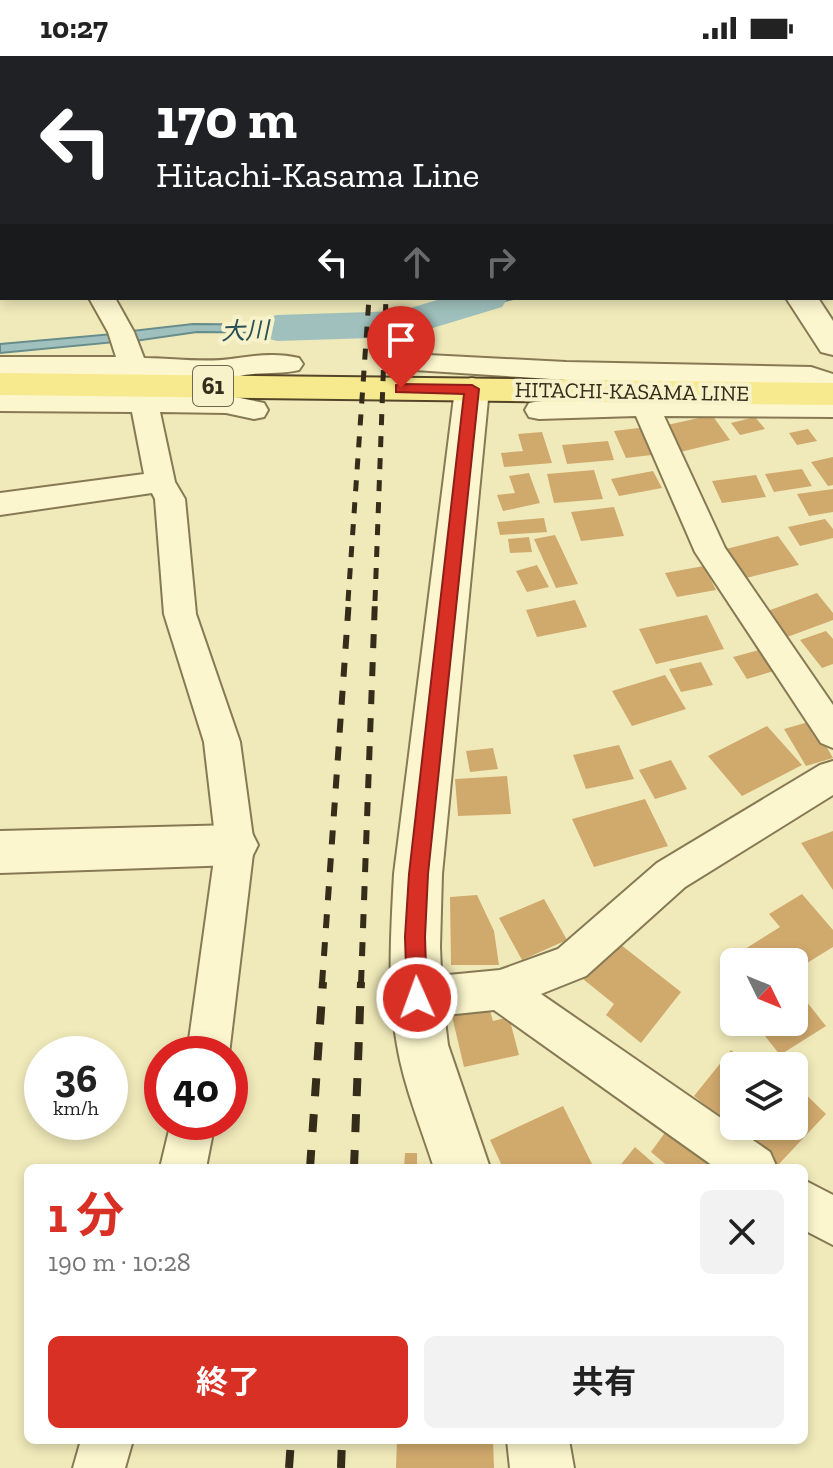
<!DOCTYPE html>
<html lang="ja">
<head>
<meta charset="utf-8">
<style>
  body { margin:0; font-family:"Zilla Slab","Noto Sans JP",serif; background:#f2f2f2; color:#222; height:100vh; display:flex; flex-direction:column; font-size:30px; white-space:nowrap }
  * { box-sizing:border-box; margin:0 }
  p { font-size:26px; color:#767676 }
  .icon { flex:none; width:44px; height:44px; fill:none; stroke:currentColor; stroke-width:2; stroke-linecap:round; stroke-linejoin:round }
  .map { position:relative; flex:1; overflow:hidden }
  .panel { position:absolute; left:24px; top:1108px; width:784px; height:280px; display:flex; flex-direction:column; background:#fff; border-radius:12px; box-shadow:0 4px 12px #0003 }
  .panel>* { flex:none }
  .banner { position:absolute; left:0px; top:0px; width:834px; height:244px; box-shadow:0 4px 12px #0003; background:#202124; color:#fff; overflow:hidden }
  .needle { width:52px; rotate:133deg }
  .buttons { position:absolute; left:720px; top:892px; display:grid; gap:16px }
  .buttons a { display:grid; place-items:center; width:88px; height:88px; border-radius:12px; background:#fff; box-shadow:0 4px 12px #0003; font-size:40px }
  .speed { position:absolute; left:24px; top:980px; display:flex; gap:16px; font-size:40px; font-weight:700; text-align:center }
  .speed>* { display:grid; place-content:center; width:104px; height:104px; border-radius:50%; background:#fff; box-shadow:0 4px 12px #0003; line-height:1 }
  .speed small { font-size:20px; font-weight:400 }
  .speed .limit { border:12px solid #d22; background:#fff; color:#111 }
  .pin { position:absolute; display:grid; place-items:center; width:68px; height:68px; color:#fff; margin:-82px -34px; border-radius:50% 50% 50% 0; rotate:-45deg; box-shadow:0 0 8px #0007 }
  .pin .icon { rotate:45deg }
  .me { position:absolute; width:88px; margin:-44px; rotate:358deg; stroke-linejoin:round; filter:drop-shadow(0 0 6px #0008) }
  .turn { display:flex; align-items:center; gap:28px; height:168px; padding:0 24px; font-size:36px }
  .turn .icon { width:104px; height:104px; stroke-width:2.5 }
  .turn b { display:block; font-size:56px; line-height:68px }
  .lanes { display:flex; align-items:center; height:76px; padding:0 24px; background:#0003; justify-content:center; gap:40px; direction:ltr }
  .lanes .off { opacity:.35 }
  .round { display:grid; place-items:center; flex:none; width:84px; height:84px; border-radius:12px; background:#f2f2f2 }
  .summary { display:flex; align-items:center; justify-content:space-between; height:136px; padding:0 24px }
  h1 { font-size:48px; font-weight:700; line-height:60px; color:#d93025 }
  .primary-button { display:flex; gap:16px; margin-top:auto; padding:16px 24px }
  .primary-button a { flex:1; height:92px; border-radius:12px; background:#d93025; color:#fff; font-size:32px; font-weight:700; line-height:92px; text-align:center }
  .primary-button a+a { background:#f2f2f2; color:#222 }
  .status { display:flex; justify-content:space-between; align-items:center; height:56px; padding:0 40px; background:#fff; direction:ltr }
  .status svg { height:22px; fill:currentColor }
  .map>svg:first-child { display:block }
</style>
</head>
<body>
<div class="status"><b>10:27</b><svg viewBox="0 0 49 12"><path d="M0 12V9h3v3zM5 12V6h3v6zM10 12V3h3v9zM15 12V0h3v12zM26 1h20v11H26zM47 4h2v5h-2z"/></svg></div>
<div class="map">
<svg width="833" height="1412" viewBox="0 0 833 1412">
  <rect width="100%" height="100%" fill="#f0eaba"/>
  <path fill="#9fc0bc" stroke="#668d8b" stroke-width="2" d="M474 242H517L395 273 396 261Z
    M344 262H358L356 271 311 277 197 276 135 285 131 275 193 268 311 269Z
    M113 278 116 286 0 297V288Z"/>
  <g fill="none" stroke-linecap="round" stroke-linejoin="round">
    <path fill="#9fc0bc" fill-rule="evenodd" d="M444 242H508L502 251 403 281 277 285 262 281 256 272 262 263 277 259 400 255Z"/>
  </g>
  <path fill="#d0a96d" d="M712 359 730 384 676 397 658 371Z
    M755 361 765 373 740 379 731 367Z
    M647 371 660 398 626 402 614 375Z
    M808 373 817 385 797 389 789 377Z
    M542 376 552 407 504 411 501 397 523 395 518 378Z
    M608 385 614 404 567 408 562 389Z
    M833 401V429L828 430 811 406Z
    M802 413 812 430 774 436 765 418Z
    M594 414 603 443 554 447 547 418Z
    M653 415 662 432 619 440 611 423Z
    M529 417 540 447 503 455 497 439 515 437 509 420Z
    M756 419 766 441 722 447 712 425Z
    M833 433V456L809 460 797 438Z
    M614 451 624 480 581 485 571 456Z
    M544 462 547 476 500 479 497 466Z
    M825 463 833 473V482L800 490 788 471Z
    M555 479 578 528 556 532 534 483Z
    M778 480 799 509 742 523 722 494Z
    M529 481 532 496 510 497 508 483Z
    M537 509 549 531 527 536 516 515Z
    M704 510 716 534 677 541 665 517Z
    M817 537 833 557V564L782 583 762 557Z
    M575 544 587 571 537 581 526 554Z
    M707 559 724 593 656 608 639 573Z
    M826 575 833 583V608L822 612 800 584Z
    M759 594 774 615 747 623 733 601Z
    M701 606 713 629 681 636 669 613Z
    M665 619 686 653 632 670 612 635Z
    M812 665 833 702 806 710 784 673Z
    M767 670 802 709 742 740 708 700Z
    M619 689 634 723 586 733 573 699Z
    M493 692 498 713 470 716 466 695Z
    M671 704 687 733 655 743 639 714Z
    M507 720 511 758 458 760 455 723Z
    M645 743 668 790 594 811 572 763Z
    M833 775V834L801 787Z
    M802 838 833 874V891L794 915V906H755L745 893 780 871 769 858Z
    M477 839 494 875 499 909H451L450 841Z
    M544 843 567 884 522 904 499 862Z
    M616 885 681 936 641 987 606 959 614 948 583 923Z
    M798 935 826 970 780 999 754 966H794V938Z
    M488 948 493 965 509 961 519 999 464 1011 451 956Z
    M731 994 751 1010H734V1070H743L738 1077 694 1040Z
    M794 1027 826 1058 778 1109 745 1076 751 1070H794Z
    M563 1050 594 1112H503L490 1084Z
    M674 1064 719 1112H670L651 1096Z
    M635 1091 659 1112H618Z
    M405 1097H417V1112H404Z
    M397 1384H493L494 1412H396Z"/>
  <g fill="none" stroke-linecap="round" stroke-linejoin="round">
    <g stroke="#877954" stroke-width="4">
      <path id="minor" d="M84 0H112L83 2Z
        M0 28H2V40H0Z
        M832 102H833V116H832Z
        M0 223H2V239H0Z
        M89 242H115L134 276 144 302C172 302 203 307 231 303 254 300 275 296 299 302L303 308 299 314C278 319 257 315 236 321L0 319V301H116L108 276Z
        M409 298 566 306 811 311 833 318V337L808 329 566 324 399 313 395 307 399 301Z
        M0 337 226 339 264 347 268 354 264 361 254 363 226 357 160 356 175 426 185 443 196 558 240 686 254 789 229 998H187L216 789 204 686 164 558 155 443 152 437 0 459V437L144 418 132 356 0 355Z
        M584 341 833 343V361L664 360 725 492 833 649V692L821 687 695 496 636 360 539 363 529 361 525 354 529 347C547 343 566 346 584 341Z
        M833 705V739L685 831 586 920 541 938 770 1096 777 1112H716L494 954 417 962 402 956 396 942 402 928 417 922 500 914 558 893 657 807 820 709Z
        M171 1066H215L206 1112H160Z
        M804 1124 833 1139V1189L804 1174Z
        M81 1384H133L125 1412H73Z"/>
    </g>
    <g stroke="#877954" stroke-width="4">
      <path id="tertiary" d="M639 0H663L664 2H640Z
        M786 242H818L833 265V299L821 296Z
        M472 322 484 325 489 333 442 818 440 891 442 940 448 989 490 1112H434C421 1071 404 1031 397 989 387 933 391 875 394 818L455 333 460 325Z
        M235 769 251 775 258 789 251 803 235 809 0 817V775Z
        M507 1384H569L574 1412H510Z"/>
    </g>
    <g stroke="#544529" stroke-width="4">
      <path id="primary" d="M0 317 833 327V349L0 339Z"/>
    </g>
    <use href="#minor" fill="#fbf6cd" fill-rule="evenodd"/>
    <use href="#tertiary" fill="#fbf6cd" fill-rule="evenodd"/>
    <use href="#primary" fill="#f7ea8e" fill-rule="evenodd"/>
    <path stroke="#352c1a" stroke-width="5" stroke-dasharray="11 11" stroke-linecap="butt" d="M348 545 369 242
      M375 545 386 242"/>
    <path stroke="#352c1a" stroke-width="6" stroke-dasharray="14 14" stroke-linecap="butt" d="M322 928 349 543
      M361 928 375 543"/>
    <path stroke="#352c1a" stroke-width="8" stroke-dasharray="18 18" stroke-linecap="butt" d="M310 1112 323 926
      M354 1112 361 926
      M289 1412 291 1384
      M341 1412 342 1384"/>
  </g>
  <path fill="#d93025" stroke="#8d1f18" stroke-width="2" d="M401 328 472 329 479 333 428 818 425 881 427 942 424 949 417 952 410 949 407 942 405 881 409 818 464 338 396 336V329Z"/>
  <g text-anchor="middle" stroke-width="8" stroke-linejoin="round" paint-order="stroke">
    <g font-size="22" fill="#352c1a" stroke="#f7f2ca">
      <text transform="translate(632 335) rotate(1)" y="8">HITACHI-KASAMA LINE</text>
    </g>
    <g font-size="24" font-style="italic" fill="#285056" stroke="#f7f2ca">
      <text transform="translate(245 275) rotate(-2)" y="8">大川</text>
    </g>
    <rect fill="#f7f2ca" stroke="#6f674f" stroke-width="2" x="193" y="310" width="40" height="40" rx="6"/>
    <g font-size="24" font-weight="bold" fill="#352c1a">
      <text x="213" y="338">61</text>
    </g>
  </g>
</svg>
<div class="buttons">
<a><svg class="needle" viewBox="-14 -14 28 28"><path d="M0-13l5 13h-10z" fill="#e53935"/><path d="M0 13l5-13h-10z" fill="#767676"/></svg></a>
<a><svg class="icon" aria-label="layers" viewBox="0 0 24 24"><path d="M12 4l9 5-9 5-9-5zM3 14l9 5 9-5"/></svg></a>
</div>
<div class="speed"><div>36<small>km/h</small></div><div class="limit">40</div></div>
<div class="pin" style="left:401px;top:332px;background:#d93025"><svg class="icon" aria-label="arrive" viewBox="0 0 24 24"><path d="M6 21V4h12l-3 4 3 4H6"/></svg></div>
<svg class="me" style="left:417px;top:942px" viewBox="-20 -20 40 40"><circle r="17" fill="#d93025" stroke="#fff" stroke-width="3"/><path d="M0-11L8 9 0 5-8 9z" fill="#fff"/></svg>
<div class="banner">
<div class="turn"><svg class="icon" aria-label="left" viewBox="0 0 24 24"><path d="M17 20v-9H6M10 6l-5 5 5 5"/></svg><div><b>170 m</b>Hitachi-Kasama Line</div></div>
<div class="lanes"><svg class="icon" aria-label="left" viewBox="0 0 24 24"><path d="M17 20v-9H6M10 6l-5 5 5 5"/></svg><svg class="icon off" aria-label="ahead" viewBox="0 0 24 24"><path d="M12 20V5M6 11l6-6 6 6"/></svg><svg class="icon off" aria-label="right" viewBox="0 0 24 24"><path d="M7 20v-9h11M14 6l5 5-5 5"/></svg></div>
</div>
<section class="panel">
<div class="summary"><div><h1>1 分</h1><p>190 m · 10:28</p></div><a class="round"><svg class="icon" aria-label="close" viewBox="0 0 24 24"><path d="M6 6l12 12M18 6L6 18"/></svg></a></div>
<div class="primary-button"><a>終了</a><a>共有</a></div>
</section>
</div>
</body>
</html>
